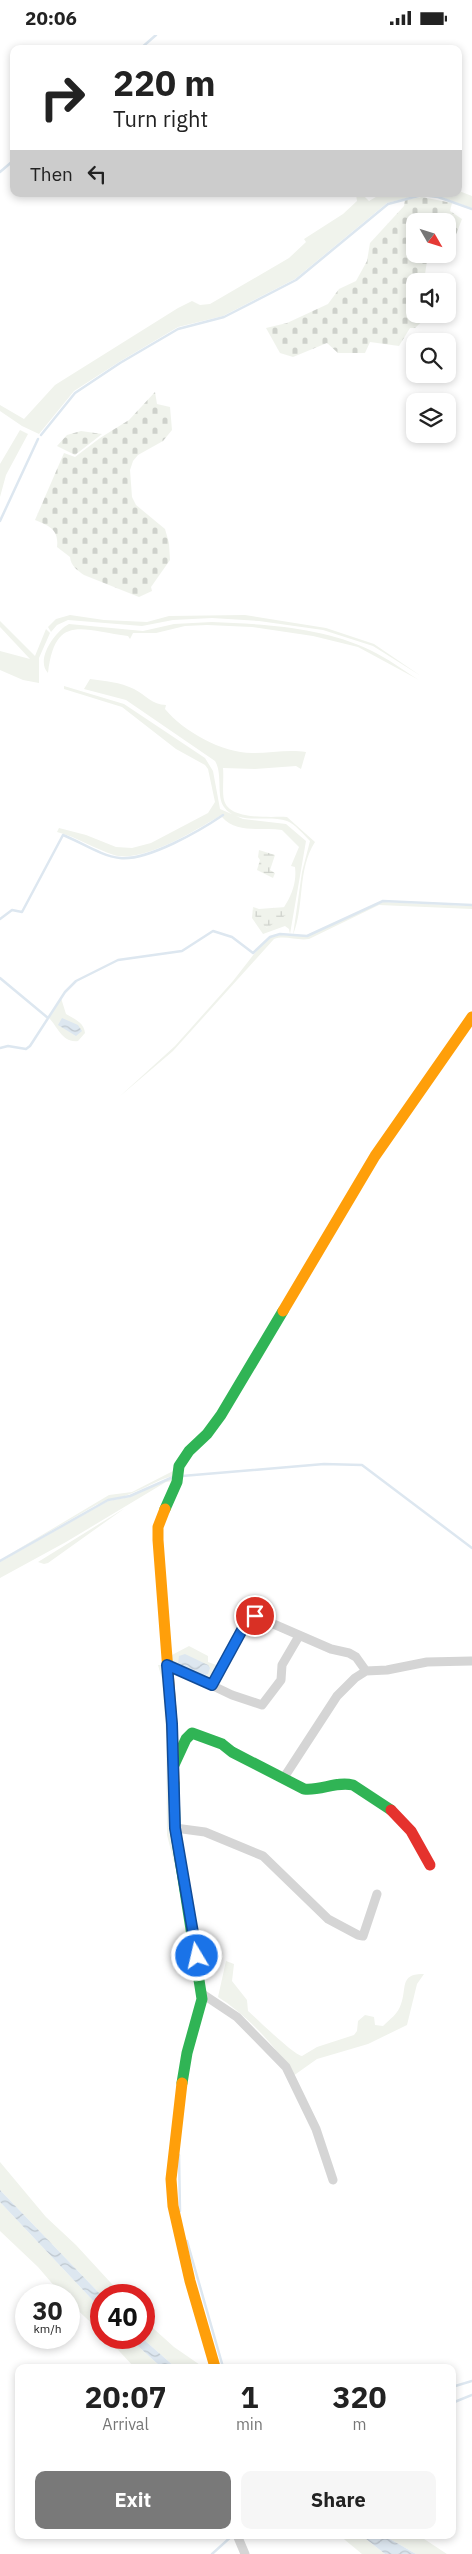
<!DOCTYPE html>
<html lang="en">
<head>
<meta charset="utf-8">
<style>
  body { margin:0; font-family:"IBM Plex Sans",sans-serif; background:#f6f6f6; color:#222; height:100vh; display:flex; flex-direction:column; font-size:19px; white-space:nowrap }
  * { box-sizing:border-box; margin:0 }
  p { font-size:16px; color:#767676 }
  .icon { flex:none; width:28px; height:28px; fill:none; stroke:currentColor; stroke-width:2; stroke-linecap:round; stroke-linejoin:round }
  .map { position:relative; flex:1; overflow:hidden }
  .details { position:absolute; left:15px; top:2329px; width:441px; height:175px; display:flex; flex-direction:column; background:#fff; border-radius:10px; box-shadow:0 2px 8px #0003 }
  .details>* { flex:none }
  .top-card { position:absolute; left:10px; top:10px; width:452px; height:152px; border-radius:10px; box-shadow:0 2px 8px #0003; background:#fff; color:#222; overflow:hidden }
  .needle { width:32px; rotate:129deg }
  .tools { position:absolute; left:406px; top:178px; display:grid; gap:10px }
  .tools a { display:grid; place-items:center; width:50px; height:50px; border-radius:10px; background:#fff; box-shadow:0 2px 8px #0003; font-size:25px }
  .speed { position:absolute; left:15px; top:2249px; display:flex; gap:10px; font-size:25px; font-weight:700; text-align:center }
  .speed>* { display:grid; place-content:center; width:65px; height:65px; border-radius:50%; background:#fff; box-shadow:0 2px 8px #0003; line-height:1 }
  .speed small { font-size:12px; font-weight:400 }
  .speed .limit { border:8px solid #d22; background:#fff; color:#111 }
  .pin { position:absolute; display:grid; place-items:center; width:42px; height:42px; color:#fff; margin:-21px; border:2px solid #fff; border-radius:50%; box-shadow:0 1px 5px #0007 }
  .me { position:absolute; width:55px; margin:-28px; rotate:351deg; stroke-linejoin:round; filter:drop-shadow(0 0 4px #0008) }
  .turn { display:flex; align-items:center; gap:18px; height:105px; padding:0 20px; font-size:22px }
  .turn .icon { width:65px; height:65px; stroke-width:2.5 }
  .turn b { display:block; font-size:35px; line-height:42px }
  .then { display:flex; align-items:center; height:48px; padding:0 20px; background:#0003; gap:10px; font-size:19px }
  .eta { display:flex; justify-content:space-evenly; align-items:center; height:85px; text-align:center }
  .eta b { font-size:30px; font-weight:800; line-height:35px }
  .action { display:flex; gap:10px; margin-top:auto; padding:10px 20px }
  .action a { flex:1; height:58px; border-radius:10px; background:#797979; color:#fff; font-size:20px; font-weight:800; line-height:58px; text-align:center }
  .action a+a { background:#f6f6f6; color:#222 }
  .status { display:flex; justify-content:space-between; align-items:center; height:35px; padding:0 25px; background:#fff; direction:ltr }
  .status svg { height:14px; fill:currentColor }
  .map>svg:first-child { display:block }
</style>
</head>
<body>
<div class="status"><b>20:06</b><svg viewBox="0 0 49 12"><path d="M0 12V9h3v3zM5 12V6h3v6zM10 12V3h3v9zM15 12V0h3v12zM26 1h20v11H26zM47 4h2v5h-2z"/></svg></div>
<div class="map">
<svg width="472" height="2519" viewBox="0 0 472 2519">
  <defs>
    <pattern id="wetland-marsh" width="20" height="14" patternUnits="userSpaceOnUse" patternTransform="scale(1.25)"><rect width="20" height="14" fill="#f0f3ec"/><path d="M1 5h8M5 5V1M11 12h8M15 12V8" fill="none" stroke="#ced1cb"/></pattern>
    <pattern id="cemetery-stones" width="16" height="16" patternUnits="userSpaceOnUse" patternTransform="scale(1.25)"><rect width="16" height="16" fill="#f0f3ec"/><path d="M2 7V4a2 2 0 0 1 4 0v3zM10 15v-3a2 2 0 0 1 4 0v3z" fill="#ced1cb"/></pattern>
    <pattern id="water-waves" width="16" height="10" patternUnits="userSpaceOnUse" patternTransform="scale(1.25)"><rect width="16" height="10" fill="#dde7f0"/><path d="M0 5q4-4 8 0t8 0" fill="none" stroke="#bec7ce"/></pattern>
  </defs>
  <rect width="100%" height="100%" fill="#fff"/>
  <path fill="#f0f3ec" d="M459 156 472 161V173L438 161 422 159 387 168 295 244 223 281 178 292 119 327 74 356 39 399 22 391 0 376V370L24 384 55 350 178 273 192 266 200 270 210 269 289 223 306 207 304 204 343 179 357 166 356 159H362L369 166 381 159H459Z
    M20 395 28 399 6 440 0 462V429Z
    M70 580 104 585 147 587 169 581 245 580 326 593 374 609 421 641 373 611 323 595 259 586 212 583 173 585 142 591 68 585 57 590 51 597 48 592 56 584Z
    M0 586 35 621 46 594 50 598 39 623V648L23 645 0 635V616L30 624 0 592Z
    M212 587C263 589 323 592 370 615 387 623 403 635 419 645L358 612 313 601 252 592 207 590 185 591 156 598H133L130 604 128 601C82 595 55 578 48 638 35 625 55 596 69 589L143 596 174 589Z
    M90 644C105 646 120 647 134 654 146 660 152 670 166 670L165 674C183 696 222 718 252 718 270 718 289 714 306 717L301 734 296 731 255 734 223 733C224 743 222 756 224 765 229 786 271 781 287 782L315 807C297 835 305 870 293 900L302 837 310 806C304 800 295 789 287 786 268 779 237 791 224 772 216 761 223 739 215 726L126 665 84 654Z
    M64 651 124 669 205 723 213 736 220 774 243 784 286 789 306 806 290 899 289 894 285 891 263 899 252 883 253 872 256 883 267 893C283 876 298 856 295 832L291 831 299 812 282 795C261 792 237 799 222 782L223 779C199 793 143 829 114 820 95 814 77 802 57 797L59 793 86 800 116 812 132 813 151 808 208 778 215 767 208 734 205 730 176 714 122 672 64 654Z
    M383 867 472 871V874L379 870 309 904C297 906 285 900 274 904L173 1016 119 1062 175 1011 233 946 258 914 270 903 280 900 307 901Z
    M61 963 66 979C74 984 84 987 85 998L78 1006C62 1008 58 992 49 983Z
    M175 1435 174 1441C161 1443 150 1451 137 1456 123 1463 111 1463 96 1470L0 1525 109 1460 132 1457Z
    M174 1443V1446L166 1447 66 1507 0 1543V1527L108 1466 130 1462 166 1444Z
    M125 1473 48 1528 44 1529 38 1527Z
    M189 1611 208 1621V1627L219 1631 210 1647 170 1629V1621Z
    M158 1630H164L193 1942 179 1847 167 1800 166 1699 162 1644Z
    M226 1926 234 1929 232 1946 247 1965 248 1976C257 1984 294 2020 302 2021L317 2012 354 2000 357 1996 358 1986 365 1980 374 1982 375 1990 383 1991C390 1984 398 1979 401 1969 407 1954 399 1938 424 1939L417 1949 407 1990 368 2009 317 2024 293 2041C279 2013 244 1978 218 1962Z
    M0 2127 46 2182 76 2210 122 2260H101L0 2155Z
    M0 2167 101 2274V2297L69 2267V2260H62L38 2232 0 2196Z
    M144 2285 174 2312 203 2332H175L142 2303Z
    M107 2303H129L161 2332H134Z
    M339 2500H361L385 2519H362Z
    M383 2500H418L447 2519H416Z"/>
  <path fill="url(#wetland-marsh)" d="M259 815 275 820 270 835 275 838 273 843 257 835 260 825 258 822Z
    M253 872 259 874 286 872 283 876 286 880 267 893 256 884Z"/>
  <path fill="url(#cemetery-stones)" d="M422 162 452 168 450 176 462 184 454 205 448 206V186H415V219H428L424 246H415V279H430L415 293H410L399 311 370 307 365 318H338L327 308 293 322 280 318 266 293 287 288 328 269 339 254 356 246 367 226 370 208 404 171 405 165Z
    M155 357 157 369 170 372 172 395 163 406 138 420 133 426 130 435 132 462 136 470 165 494 169 508 170 525 151 552 152 556 139 562 84 540C77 535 71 531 70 522L57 512C59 495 50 491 35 485L64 418 75 422 100 403 129 385Z
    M81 396 102 399 75 420 57 411 67 400Z"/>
  <path fill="url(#water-waves)" d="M62 983 78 990 82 996 76 1001 58 990Z
    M185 1619 208 1630 210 1633 208 1639 204 1640 178 1629 179 1621Z
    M0 2155 101 2260V2274L0 2167Z
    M129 2303H142L175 2332H161Z
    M361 2500H383L416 2519H385Z"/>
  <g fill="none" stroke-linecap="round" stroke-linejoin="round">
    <path stroke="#dde7f0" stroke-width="2.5" d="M140 14 156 0
      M0 137 14 125
      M41 400 75 358 120 328 178 294 224 282 296 245 388 169 422 160 438 162 472 174
      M0 486 38 404
      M0 884 12 875 22 877 63 800C81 807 101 821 120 823 148 826 201 795 223 780
      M0 943 48 983
      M0 1013 8 1011 26 1014 30 1011 65 957 76 946 118 925 182 916 213 896 232 902 253 918 270 902 280 899 307 901 383 866 472 870
      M182 1441 324 1429 362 1430 472 1513
      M0 1526 108 1465 130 1461 173 1442
      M179 2120 180 2176
      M187 2206 223 2332
      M452 2352 472 2346
      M452 2368 472 2360
      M212 2519 233 2500"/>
    <path stroke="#d5d5d5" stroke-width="9" d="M167 1629 232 1660 262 1670 281 1645 282 1630 299 1601
      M212 1650 248 1584 255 1581 331 1614 349 1618 356 1622 366 1636
      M283 1744 337 1661 355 1643 366 1636 387 1635 427 1627 471 1626
      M175 1793 205 1797 263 1821 328 1884 358 1900 363 1901 377 1859
      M201 1958 237 1982 286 2032 316 2094 333 2145
      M237 2500 245 2519"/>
    <path stroke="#30b455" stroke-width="11" d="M165 1474 177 1447 179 1431 189 1416 207 1399 221 1380 283 1276
      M174 1730 186 1704 192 1698 222 1709 232 1717 304 1754C321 1756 336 1746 353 1750L391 1775
      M174 1748 175 1793 202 1964 187 2018 182 2048"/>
    <path stroke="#ff9f0a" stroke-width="11" d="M283 1276 375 1121 472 982
      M165 1474 158 1492V1505L172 1689 174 1748
      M182 2048 171 2144 173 2171 190 2246 215 2332"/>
    <path stroke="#e5322d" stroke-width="11" d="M391 1775 411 1796 430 1830"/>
  </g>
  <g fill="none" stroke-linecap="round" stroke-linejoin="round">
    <g stroke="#114b97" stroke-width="12">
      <path id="route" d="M197 1921 175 1793 172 1689 167 1630 212 1650 248 1584 255 1581"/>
    </g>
    <use href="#route" stroke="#1a73e8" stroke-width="9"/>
  </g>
</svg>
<div class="tools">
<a><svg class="needle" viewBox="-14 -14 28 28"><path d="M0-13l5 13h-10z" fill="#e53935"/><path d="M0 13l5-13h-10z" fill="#767676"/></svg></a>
<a><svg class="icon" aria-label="sound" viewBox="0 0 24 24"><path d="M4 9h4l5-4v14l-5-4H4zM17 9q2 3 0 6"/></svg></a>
<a><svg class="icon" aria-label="search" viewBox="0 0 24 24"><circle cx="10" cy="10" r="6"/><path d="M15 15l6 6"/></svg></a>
<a><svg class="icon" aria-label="layers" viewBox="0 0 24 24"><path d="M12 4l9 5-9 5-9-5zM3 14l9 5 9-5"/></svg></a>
</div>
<div class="speed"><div>30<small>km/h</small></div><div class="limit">40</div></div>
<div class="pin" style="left:255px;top:1581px;background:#d93025"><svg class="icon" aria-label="arrive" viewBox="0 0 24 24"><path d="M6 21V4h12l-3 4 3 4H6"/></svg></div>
<svg class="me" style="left:197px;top:1921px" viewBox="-20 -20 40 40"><circle r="17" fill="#1a73e8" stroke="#fff" stroke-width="3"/><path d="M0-11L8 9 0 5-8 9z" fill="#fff"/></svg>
<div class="top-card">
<div class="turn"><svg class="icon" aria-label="right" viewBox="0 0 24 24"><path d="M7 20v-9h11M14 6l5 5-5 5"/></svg><div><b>220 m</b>Turn right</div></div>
<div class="then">Then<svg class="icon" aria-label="left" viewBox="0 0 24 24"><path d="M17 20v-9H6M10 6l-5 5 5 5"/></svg></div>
</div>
<section class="details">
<div class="eta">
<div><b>20:07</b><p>Arrival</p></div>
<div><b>1</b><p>min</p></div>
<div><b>320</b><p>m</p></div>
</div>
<div class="action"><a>Exit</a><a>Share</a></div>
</section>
</div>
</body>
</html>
